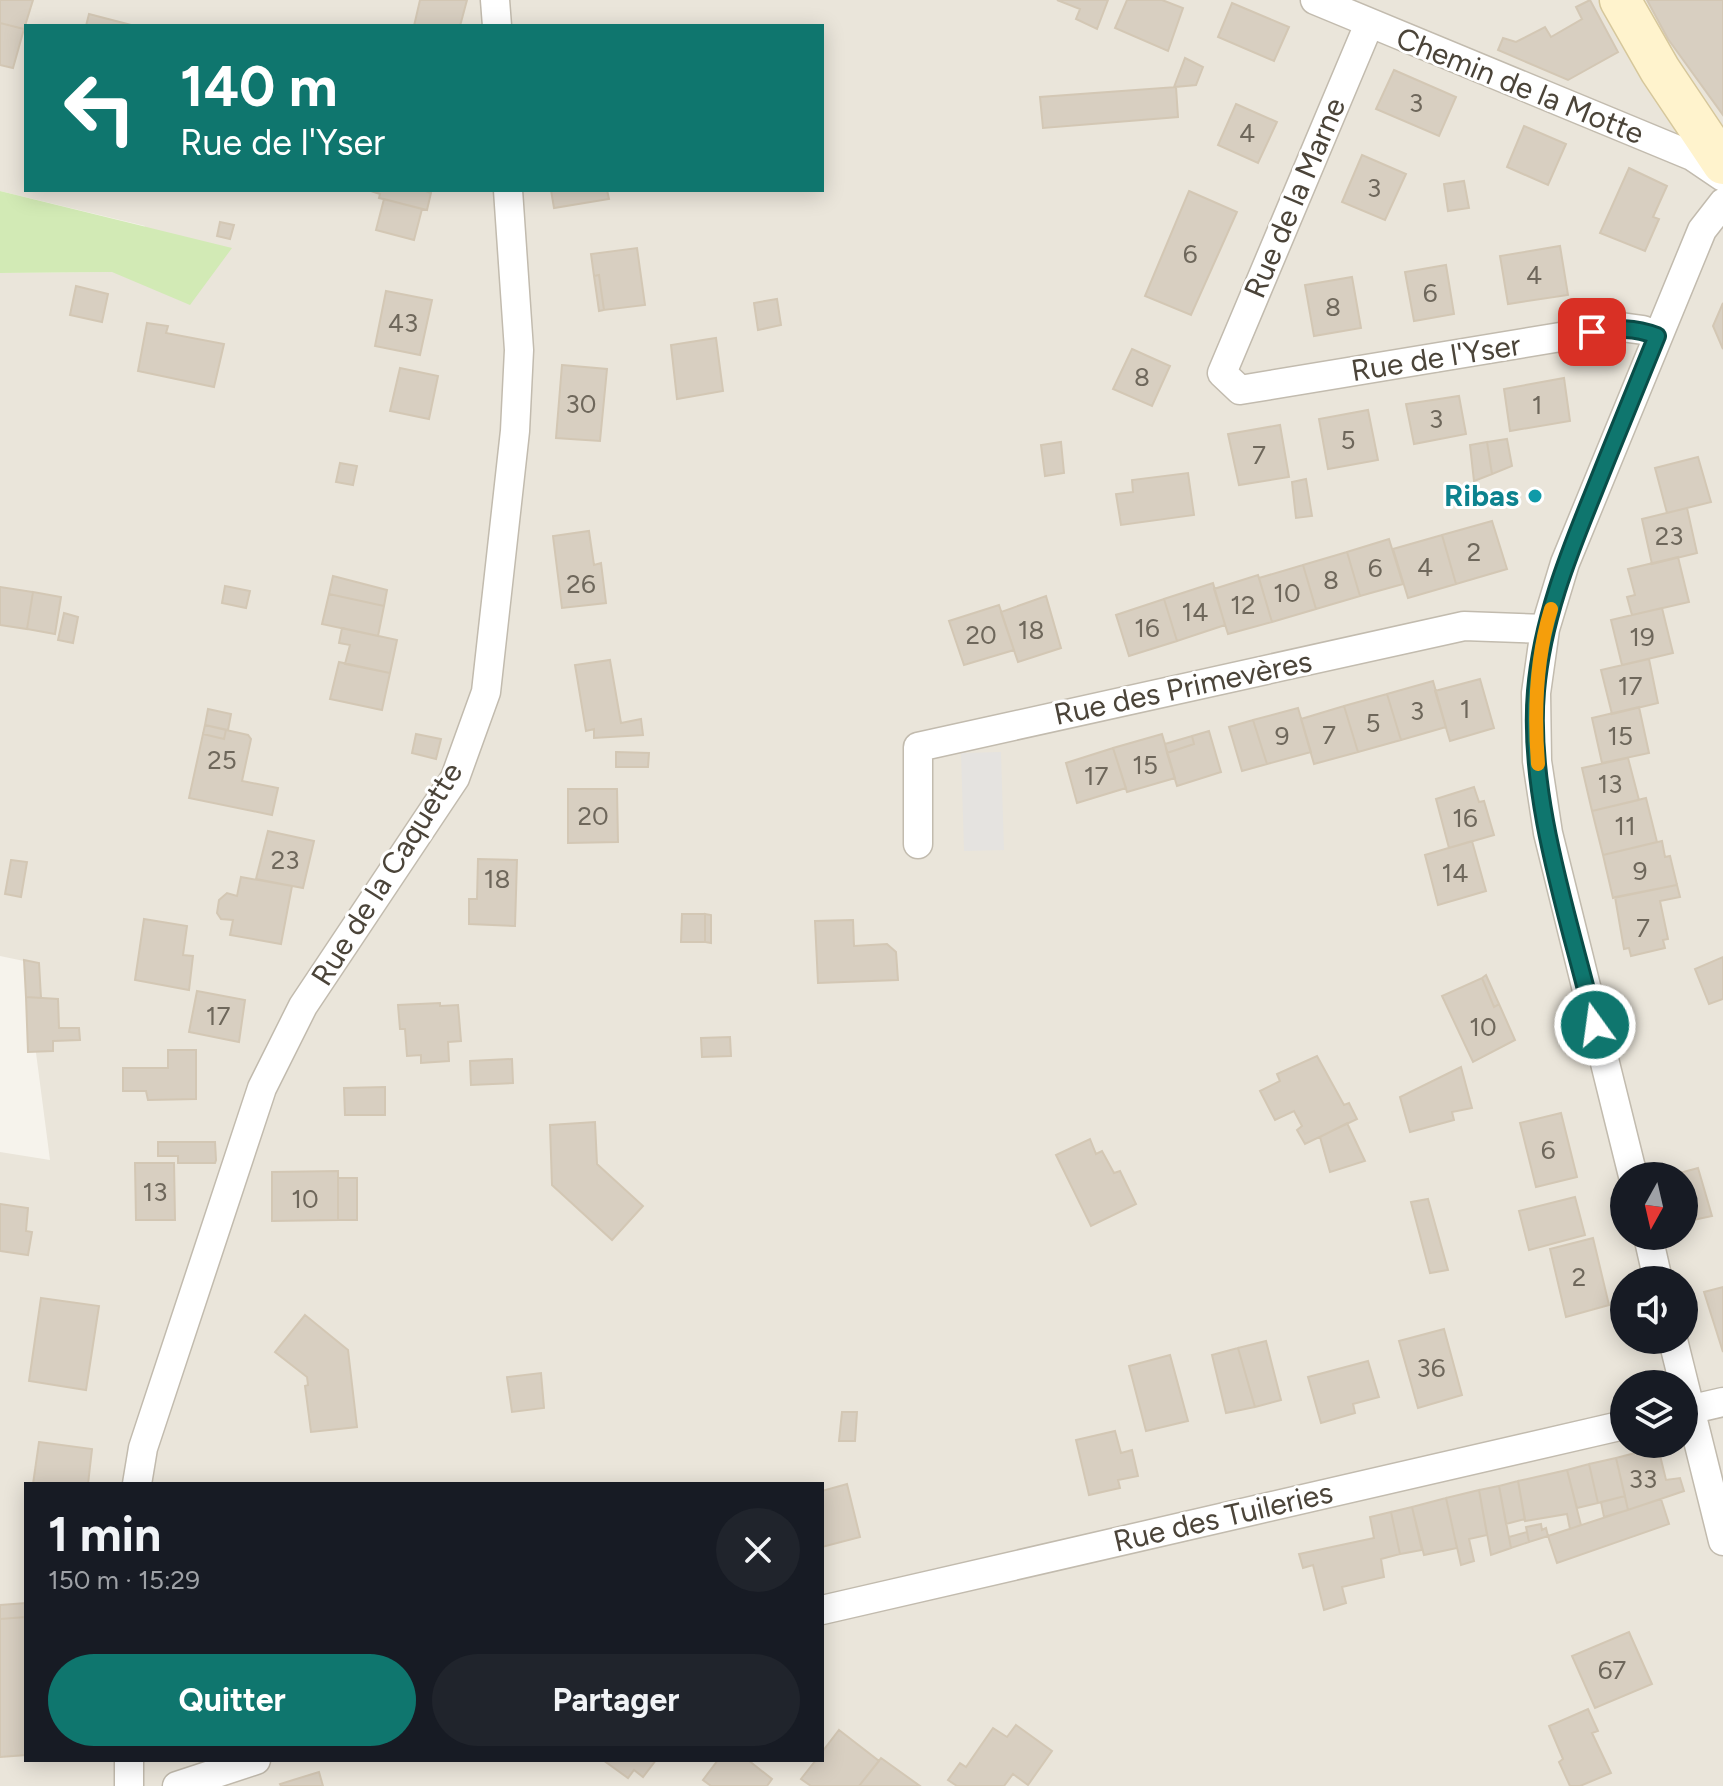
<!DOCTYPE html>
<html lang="fr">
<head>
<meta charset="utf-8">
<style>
  body { margin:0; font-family:Figtree,sans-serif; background:#20242c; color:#f1f3f6; height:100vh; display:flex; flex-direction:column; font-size:30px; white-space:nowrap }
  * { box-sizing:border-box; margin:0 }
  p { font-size:26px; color:#9ea1a6 }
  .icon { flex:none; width:44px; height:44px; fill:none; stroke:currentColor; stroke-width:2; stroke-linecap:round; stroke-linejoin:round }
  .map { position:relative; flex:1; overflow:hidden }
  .details { position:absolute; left:24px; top:1482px; width:800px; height:280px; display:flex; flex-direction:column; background:#171b24; border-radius:0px; box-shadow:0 4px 20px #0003 }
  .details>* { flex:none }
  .hud { position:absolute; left:24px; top:24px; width:800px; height:168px; border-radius:0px; box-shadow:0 4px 20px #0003; background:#0f766e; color:#fff; overflow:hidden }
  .needle { width:52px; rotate:188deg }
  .tools { position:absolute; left:1610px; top:1162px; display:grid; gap:16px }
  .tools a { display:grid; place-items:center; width:88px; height:88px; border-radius:50%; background:#171b24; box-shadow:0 4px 20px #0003; font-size:40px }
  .pin { position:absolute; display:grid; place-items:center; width:68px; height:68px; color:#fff; margin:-34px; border-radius:16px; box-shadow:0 4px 12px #0006 }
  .me { position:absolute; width:88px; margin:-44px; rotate:346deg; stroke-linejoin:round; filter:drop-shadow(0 0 6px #0008) }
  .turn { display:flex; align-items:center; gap:28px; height:168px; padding:0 24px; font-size:36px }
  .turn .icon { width:104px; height:104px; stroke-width:2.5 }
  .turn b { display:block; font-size:56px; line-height:68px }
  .round { display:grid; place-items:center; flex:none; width:84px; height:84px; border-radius:42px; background:#20242c }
  .headline { display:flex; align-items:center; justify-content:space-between; height:136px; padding:0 24px }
  h1 { font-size:48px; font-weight:700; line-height:60px }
  .primary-button { display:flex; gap:16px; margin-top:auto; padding:16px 24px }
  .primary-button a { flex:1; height:92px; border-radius:48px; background:#0f766e; color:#fff; font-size:32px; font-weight:700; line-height:92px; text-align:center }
  .primary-button a+a { background:#20242c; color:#f1f3f6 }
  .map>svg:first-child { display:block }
</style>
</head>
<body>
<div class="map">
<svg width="1723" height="1786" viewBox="0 0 1723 1786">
  <rect width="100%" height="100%" fill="#f6f3ec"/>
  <path fill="#eae5da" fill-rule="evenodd" d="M0 0H1723V1786H0V1152L50 1160 24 961 0 956V273L112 272 145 226 0 191ZM26 26H822V190H26ZM1624 1176H1684V1236H1624ZM1624 1280H1684V1340H1624ZM1624 1384H1684V1444H1624ZM26 1484H822V1760H26Z"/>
  <path fill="#d2eab5" d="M0 191 232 248 190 305 112 272 0 273Z"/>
  <path fill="#e5e3e0" d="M1001 752 1004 850 964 851 961 753Z"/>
  <path fill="#d8cfc1" stroke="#d3c7b4" stroke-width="2" d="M0 0H33L24 29 0 23Z
    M420 0H467L460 26H414Z
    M1057 0H1108L1097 29 1076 19 1080 9Z
    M1127 0H1162L1183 8 1168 51 1115 28Z
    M1590 0 1618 52 1568 80 1498 50 1503 38 1516 42 1545 27 1551 37 1582 19 1576 7Z
    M1647 0H1723V115L1668 39Z
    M1232 3 1289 27 1274 61 1218 37Z
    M89 14 135 26H86Z
    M0 23 24 29 13 68 0 65Z
    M1185 58 1203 67 1196 85 1174 87Z
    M1394 70 1456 97 1439 136 1376 109Z
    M1176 87 1178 117 1043 128 1040 97Z
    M1236 104 1277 122 1258 163 1218 145Z
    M1524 126 1566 144 1548 185 1507 167Z
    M1362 155 1406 174 1385 220 1342 202Z
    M1629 168 1667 186 1653 217 1659 219 1645 251 1600 233Z
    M1464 181 1469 208 1448 211 1444 184Z
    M368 190H423L431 193 427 210 379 198 380 194Z
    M551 190H607L609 199 554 208Z
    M1189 191 1237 212 1191 315 1145 296Z
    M384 199 422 209 414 240 376 230Z
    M220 222 234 225 230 239 217 236Z
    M1560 246 1568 295 1508 304 1500 256Z
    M637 248 645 305 604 310 599 275 594 276 591 254Z
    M1446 265 1454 314 1414 321 1405 272Z
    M599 275 604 310 599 311 594 276Z
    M1352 277 1361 328 1314 336 1305 285Z
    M76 286 108 294 102 322 70 315Z
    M386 291 432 300 420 355 375 346Z
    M777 299 781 325 758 330 754 303Z
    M1723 303V349L1713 326Z
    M147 323 168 326 166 333 224 344 214 387 138 371Z
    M716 338 723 391 677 399 671 345Z
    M1132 349 1170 366 1152 406 1113 389Z
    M562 365 607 369 600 441 556 438Z
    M400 368 438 376 429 419 390 411Z
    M1564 378 1570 421 1510 431 1504 389Z
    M1459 396 1466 434 1414 444 1406 404Z
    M1368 410 1378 460 1328 469 1319 419Z
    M1280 425 1289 477 1239 485 1228 434Z
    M1507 439 1512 466 1492 474 1487 442Z
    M1061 442 1064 473 1045 476 1041 445Z
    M1487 442 1492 474 1474 481 1470 445Z
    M1698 457 1711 502 1667 513 1655 468Z
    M340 463 357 466 353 485 336 482Z
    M1188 473 1194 515 1121 525 1116 494 1133 492 1132 480Z
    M1306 479 1312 516 1296 518 1292 482Z
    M1687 508 1697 553 1652 564 1642 519Z
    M1492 521 1507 569 1456 584 1442 535Z
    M589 531 594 565 601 563 606 603 562 608 553 536Z
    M1442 535 1456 584 1408 598 1393 549Z
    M1389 539 1403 584 1360 596 1347 552Z
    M1347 552 1360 596 1316 609 1303 565Z
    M1678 557 1689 602 1632 615 1627 597 1635 595 1628 569Z
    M1303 565 1316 609 1272 622 1259 578Z
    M1258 575 1272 622 1228 634 1214 589Z
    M333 576 387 590 384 606 329 594Z
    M1213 583 1225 625 1177 641 1164 599Z
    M225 586 250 591 246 608 222 603Z
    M0 587 33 592 27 629 0 625Z
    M33 592 61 597 55 634 27 629Z
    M329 594 384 606 378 636 322 624Z
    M1046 596 1061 648 1018 662 1001 612Z
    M1164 599 1177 641 1129 656 1116 615Z
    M999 605 1014 650 964 665 949 621Z
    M1662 608 1673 653 1622 665 1611 620Z
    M64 613 78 617 73 643 58 640Z
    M342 628 397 640 390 673 345 664 350 645 339 643Z
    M1649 659 1658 703 1612 714 1601 670Z
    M610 660 621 723 641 719 643 735 594 738V729L586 731 575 665Z
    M339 662 390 673 382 710 330 699Z
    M1480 679 1494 728 1450 741 1435 691Z
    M1433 681 1446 727 1401 740 1387 694Z
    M1387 694 1401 740 1358 752 1344 706Z
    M1344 706 1358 752 1314 764 1301 719Z
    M1639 707 1649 753 1602 763 1592 718Z
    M1298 708 1311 752 1267 764 1253 720Z
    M208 709 231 714 228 730 205 725Z
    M1253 720 1267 764 1242 771 1229 727Z
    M205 725 226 730 224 739 203 734Z
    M226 730 248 735 251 739 242 781 278 788 272 815 189 798 203 734 224 739Z
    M1209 731 1221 772 1177 786 1167 753 1194 744 1192 736Z
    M416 734 441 739 436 759 412 753Z
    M1162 734 1175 778 1127 792 1113 748Z
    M1192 736 1194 744 1167 753 1165 744Z
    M1113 748 1126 788 1077 803 1066 763Z
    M616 752 649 753 648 767H616Z
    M1628 758 1639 800 1592 811 1582 768Z
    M1474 787 1479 802 1484 801 1494 835 1449 848 1436 799Z
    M568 789H617L618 842 568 843Z
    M1646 798 1657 842 1603 855 1592 811Z
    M268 831 314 841 303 888 256 879Z
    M1472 841 1486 891 1438 905 1425 855Z
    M1662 841 1665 857 1670 856 1677 885 1613 898 1603 855Z
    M478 859 517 860 515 926 469 924V899H477Z
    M11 860 27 862 21 897 5 894Z
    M241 877 292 886 281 944 230 935 233 920 221 919 217 913 219 900 227 893 237 896Z
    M1677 885 1680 897 1660 901 1668 939 1663 940 1665 948 1631 956 1629 948 1624 949 1615 897Z
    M682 914H705V942H681Z
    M705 914 711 915V943L705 942Z
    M144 919 187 926 183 955 193 956 189 990 135 980Z
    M853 920 854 946 887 944 896 952 898 980 818 983 815 921Z
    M1723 957V999L1709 1004 1695 969Z
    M24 960 39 963 41 998 26 997Z
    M1486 975 1499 1004 1494 1007 1482 978Z
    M1482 978 1494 1007 1499 1004 1515 1040 1473 1062 1442 996Z
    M197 991 245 1000 239 1042 189 1032Z
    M26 997 58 999 59 1028H79L80 1040 53 1041V1051L28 1052Z
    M440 1003V1006L458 1005 461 1041 448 1042 449 1061 421 1063V1055L407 1056 405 1029H400L398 1005Z
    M730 1037 731 1056 702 1057 701 1038Z
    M168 1050H196V1099L148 1100 146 1091H123V1068H168Z
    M1317 1056 1344 1105 1349 1103 1357 1119 1305 1144 1297 1130 1302 1126 1294 1111 1275 1120 1260 1091 1280 1081 1277 1074Z
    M512 1059 513 1083 471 1085 470 1061Z
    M1461 1067 1472 1108 1452 1112 1454 1120 1410 1132 1400 1097Z
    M385 1087V1115H345L344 1088Z
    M1561 1113 1577 1177 1536 1187 1520 1123Z
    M595 1122 597 1164 643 1206 612 1240 552 1185 550 1125Z
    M1347 1123 1365 1161 1330 1172 1320 1137Z
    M1090 1139 1096 1154 1102 1151 1114 1173 1120 1171 1136 1204 1091 1226 1056 1155Z
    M158 1142H215L216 1160 215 1163H178V1156H158Z
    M135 1163H174L175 1220H136Z
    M1698 1168 1712 1216 1684 1222V1176H1669Z
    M338 1171V1220L272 1221V1172Z
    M338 1178H357V1220H338Z
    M1575 1197 1585 1235 1529 1250 1519 1211Z
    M1428 1199 1448 1270 1430 1273 1411 1202Z
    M0 1204 28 1208 26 1231 32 1232 28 1255 0 1251Z
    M1593 1238 1609 1305 1566 1317 1550 1249Z
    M1723 1287V1352L1704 1292Z
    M41 1298 99 1306 86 1390 29 1381Z
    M305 1315 348 1350 357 1427 311 1432 305 1386 308 1385 307 1377 275 1352Z
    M1444 1329 1462 1395 1418 1408 1399 1341Z
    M1266 1341 1281 1400 1255 1407 1238 1348Z
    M1238 1348 1255 1407 1226 1413 1212 1355Z
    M1170 1355 1188 1421 1146 1431 1129 1366Z
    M1368 1361 1379 1397 1353 1404 1355 1413 1321 1423 1308 1377Z
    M541 1373 544 1408 512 1412 507 1377Z
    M842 1412H857L855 1441H839Z
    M1115 1431 1121 1453 1132 1450 1138 1476 1118 1480 1120 1488 1089 1495 1076 1440Z
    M39 1442 92 1449 88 1484H33Z
    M1658 1447 1666 1480 1680 1478 1684 1491 1628 1510 1616 1458Z
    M1616 1458 1625 1496 1598 1503 1589 1464Z
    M1589 1464 1598 1503 1577 1508 1567 1470Z
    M1567 1470 1581 1525 1570 1529 1567 1514 1525 1521 1518 1481Z
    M1518 1481 1525 1519 1506 1524 1499 1486Z
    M847 1484 860 1537 822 1547V1491Z
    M1499 1486 1511 1548 1491 1555 1479 1490Z
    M1479 1490 1487 1535 1469 1539 1474 1561 1461 1565 1446 1498Z
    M1625 1496 1628 1510 1604 1517 1601 1502Z
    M1446 1498 1457 1548 1424 1555 1412 1507Z
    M1661 1499 1669 1524 1557 1563 1548 1536Z
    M1412 1507 1422 1550 1400 1554 1391 1512Z
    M1391 1512 1400 1554 1381 1559 1384 1577 1342 1587 1346 1603 1324 1610 1313 1565 1303 1568 1299 1554 1374 1538 1370 1517Z
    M1541 1524 1542 1530 1546 1528 1548 1536 1529 1542 1526 1527Z
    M1527 1532 1529 1542 1511 1548 1509 1537Z
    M26 1603V1617L0 1619V1605Z
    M26 1617V1755L0 1757V1619Z
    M1629 1632 1652 1684 1595 1708 1572 1656Z
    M1588 1709 1598 1731 1592 1733 1611 1773 1580 1786H1570L1559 1762 1563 1759 1549 1726Z
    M1016 1725 1052 1751 1028 1785 1013 1774 1004 1786H957L948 1780 960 1763 966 1767 993 1728 1007 1737Z
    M839 1730 879 1761 859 1786H811L801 1779 816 1760H822V1752Z
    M881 1758 920 1786H859Z
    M603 1760H656L643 1777 634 1770 628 1778Z
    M718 1760H748L772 1779 767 1786H711L703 1780Z
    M319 1772 323 1786H281L280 1784Z"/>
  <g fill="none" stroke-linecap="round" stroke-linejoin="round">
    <g stroke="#c2bbae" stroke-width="31">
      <path id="street" d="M495 0 497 26
        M1315 0 1692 156 1723 177
        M1369 24 1222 373 1240 390 1621 327 1643 330 1657 336
        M918 844V747L1464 626 1545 629
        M1633 1176 1548 833 1537 761 1536 693 1545 629 1565 563 1702 230 1723 203
        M1648 1236 1658 1280
        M1673 1340 1723 1541
        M1684 1411 1723 1402
        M137 1484 143 1448 262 1088 303 1006 455 778 486 692 515 431 519 350 508 190
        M822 1610 1624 1425
        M129 1760V1786
        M177 1786 256 1760"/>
    </g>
    <g stroke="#d6c79b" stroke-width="43">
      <path id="secondary" d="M1620 0 1660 70 1723 164"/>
    </g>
    <use href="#street" stroke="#fff" stroke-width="28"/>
    <use href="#secondary" stroke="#fff3cd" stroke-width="40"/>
  </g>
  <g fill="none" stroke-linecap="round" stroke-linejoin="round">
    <g stroke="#0a4d48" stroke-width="20">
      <path id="route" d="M1592 332C1616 328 1634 327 1657 336 1636 388 1614 441 1593 494 1567 558 1542 621 1536 691 1527 798 1570 921 1595 1025"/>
    </g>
    <use href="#route" stroke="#0f766e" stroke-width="14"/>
    <path stroke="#f59e0b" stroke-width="14" d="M1538 764C1534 713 1536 658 1551 609"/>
  </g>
  <circle fill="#0f9aa8" stroke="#fff" stroke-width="3" cx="1535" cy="496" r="8"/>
  <g text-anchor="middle" stroke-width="6" stroke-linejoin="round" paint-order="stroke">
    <g font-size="26" fill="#6e675b">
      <text x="1416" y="112">3</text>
      <text x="1247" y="142">4</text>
      <text x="1374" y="197">3</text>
      <text x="1190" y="263">6</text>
      <text x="1534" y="284">4</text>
      <text x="1430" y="302">6</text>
      <text x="1333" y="316">8</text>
      <text x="403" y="332">43</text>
      <text x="1142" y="386">8</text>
      <text x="581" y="413">30</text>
      <text x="1537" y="414">1</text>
      <text x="1436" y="428">3</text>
      <text x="1348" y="449">5</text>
      <text x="1259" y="464">7</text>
      <text x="1669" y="545">23</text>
      <text x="1474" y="561">2</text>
      <text x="1425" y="576">4</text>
      <text x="1375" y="577">6</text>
      <text x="1331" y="589">8</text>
      <text x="581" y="593">26</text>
      <text x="1287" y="602">10</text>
      <text x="1243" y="614">12</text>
      <text x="1195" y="621">14</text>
      <text x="1147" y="637">16</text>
      <text x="1031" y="639">18</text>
      <text x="981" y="644">20</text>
      <text x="1642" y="646">19</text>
      <text x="1630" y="695">17</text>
      <text x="1465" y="718">1</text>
      <text x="1417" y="720">3</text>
      <text x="1373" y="732">5</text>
      <text x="1329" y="744">7</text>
      <text x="1282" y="745">9</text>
      <text x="1620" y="745">15</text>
      <text x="222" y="769">25</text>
      <text x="1145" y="774">15</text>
      <text x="1096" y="785">17</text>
      <text x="1610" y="793">13</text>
      <text x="593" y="825">20</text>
      <text x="1465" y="827">16</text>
      <text x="1625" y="835">11</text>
      <text x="285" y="869">23</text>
      <text x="1640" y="880">9</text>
      <text x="1455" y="882">14</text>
      <text x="497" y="888">18</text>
      <text x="1643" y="937">7</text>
      <text x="218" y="1025">17</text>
      <text x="1483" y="1036">10</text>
      <text x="1548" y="1159">6</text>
      <text x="155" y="1201">13</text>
      <text x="305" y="1208">10</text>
      <text x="1579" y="1286">2</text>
      <text x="1431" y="1377">36</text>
      <text x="1643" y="1488">33</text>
      <text x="1612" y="1679">67</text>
    </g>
    <g font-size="30" fill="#4b4439" stroke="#fff">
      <text transform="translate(1520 86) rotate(22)" y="10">Chemin de la Motte</text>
      <text transform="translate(1295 198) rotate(-67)" y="10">Rue de la Marne</text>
      <text transform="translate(1436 358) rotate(-9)" y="10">Rue de l'Yser</text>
      <text transform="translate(1183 688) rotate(-12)" y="10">Rue des Primevères</text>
      <text transform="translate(387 874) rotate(-58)" y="10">Rue de la Caquette</text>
      <text transform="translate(1223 1517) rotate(-13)" y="10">Rue des Tuileries</text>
    </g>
    <g font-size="30" font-weight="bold" fill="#0d838f" stroke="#fff" text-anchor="end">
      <text x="1519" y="506">Ribas</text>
    </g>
  </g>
</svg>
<div class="tools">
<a><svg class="needle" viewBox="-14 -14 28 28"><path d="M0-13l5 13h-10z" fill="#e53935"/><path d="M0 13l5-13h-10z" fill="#9ea1a6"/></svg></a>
<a><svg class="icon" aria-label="sound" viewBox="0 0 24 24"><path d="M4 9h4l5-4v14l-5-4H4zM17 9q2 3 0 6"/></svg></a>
<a><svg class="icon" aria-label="layers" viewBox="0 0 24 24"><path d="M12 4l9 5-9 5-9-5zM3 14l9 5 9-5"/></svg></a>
</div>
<div class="pin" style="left:1592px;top:332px;background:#d93025"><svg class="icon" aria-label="arrive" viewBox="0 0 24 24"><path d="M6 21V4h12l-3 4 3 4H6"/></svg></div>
<svg class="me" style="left:1595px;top:1025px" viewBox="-20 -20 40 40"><circle r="17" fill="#0f766e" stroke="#fff" stroke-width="3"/><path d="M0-11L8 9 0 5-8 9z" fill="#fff"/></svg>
<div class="hud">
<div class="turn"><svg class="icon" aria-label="left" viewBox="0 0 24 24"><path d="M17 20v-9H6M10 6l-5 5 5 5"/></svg><div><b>140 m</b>Rue de l'Yser</div></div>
</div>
<section class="details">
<div class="headline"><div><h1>1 min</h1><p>150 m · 15:29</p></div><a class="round"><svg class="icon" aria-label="close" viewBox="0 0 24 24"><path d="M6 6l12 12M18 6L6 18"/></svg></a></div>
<div class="primary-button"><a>Quitter</a><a>Partager</a></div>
</section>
</div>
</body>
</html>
